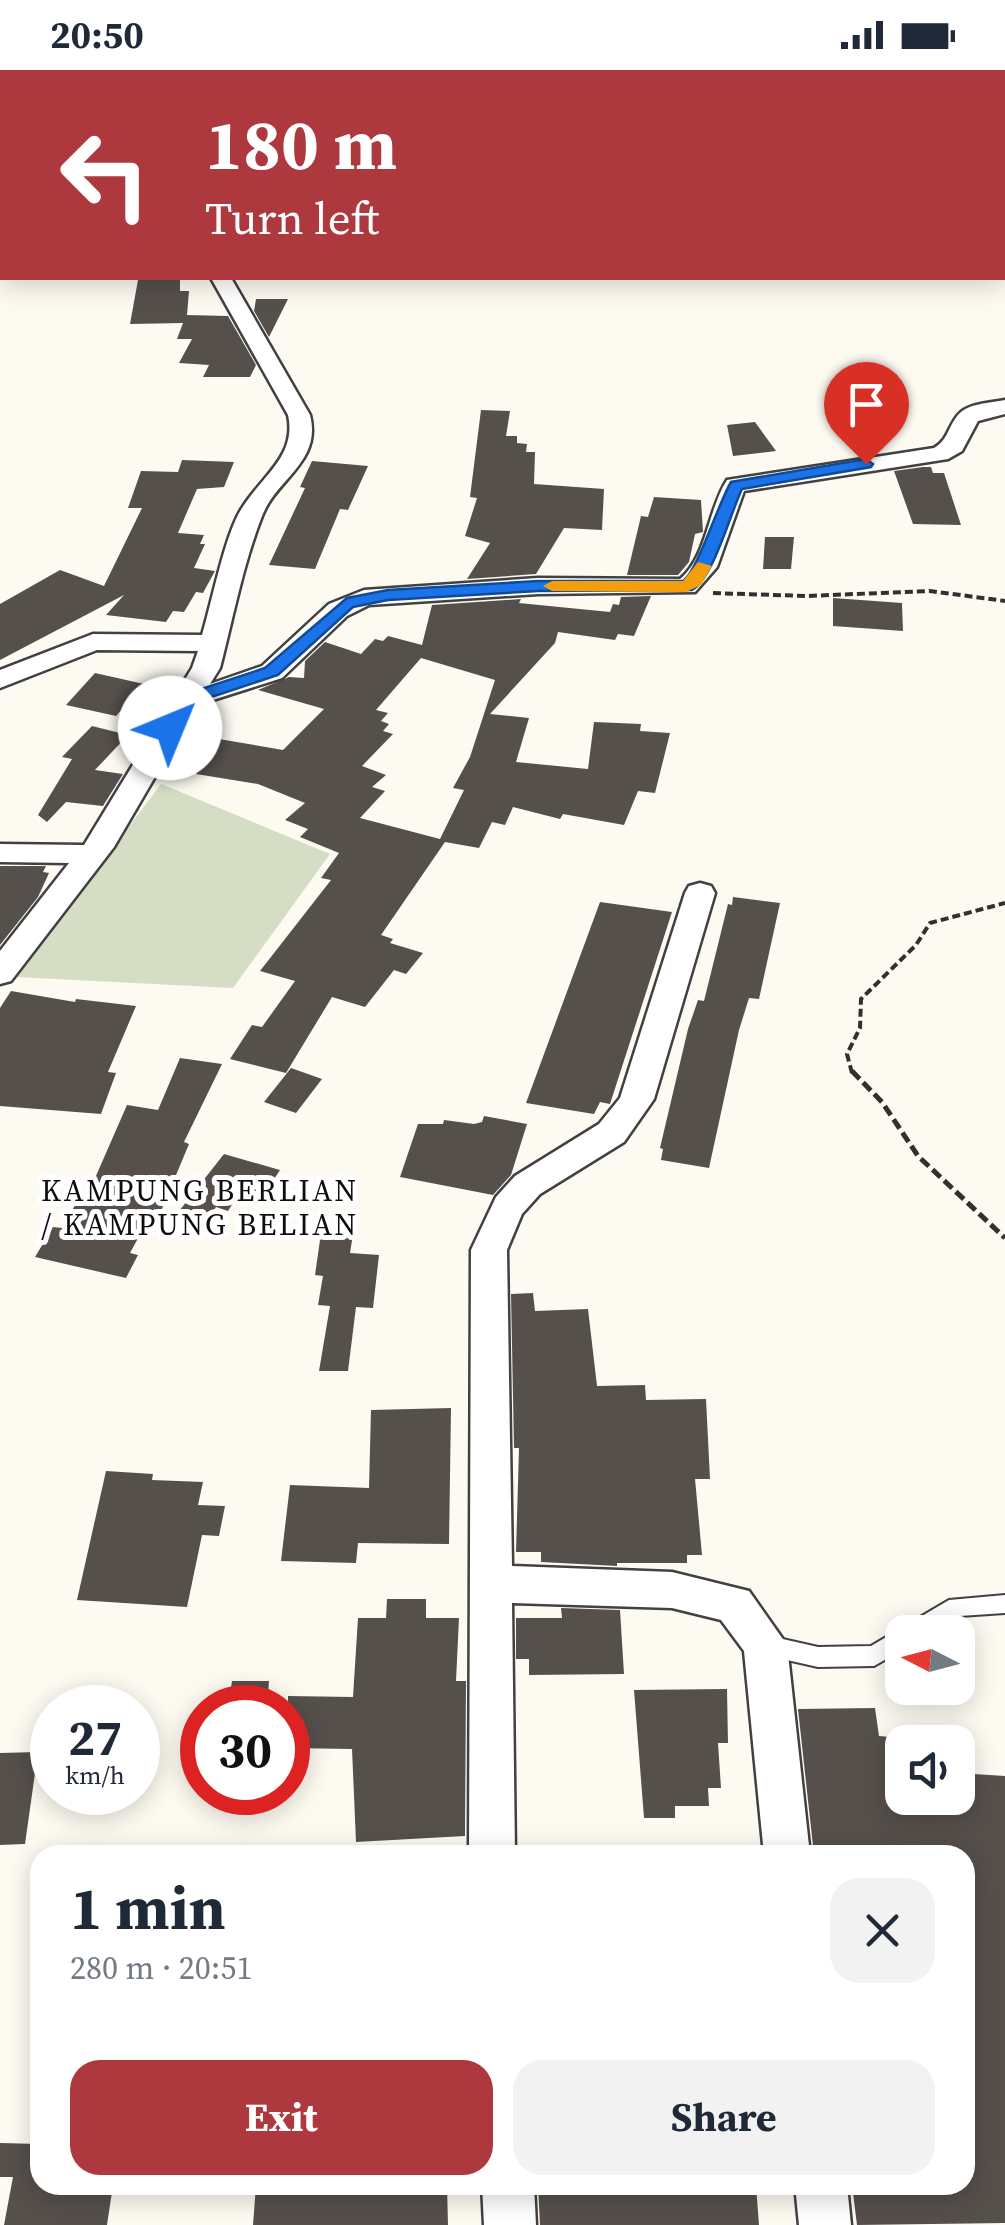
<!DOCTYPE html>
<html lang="en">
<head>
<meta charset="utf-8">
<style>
  body { margin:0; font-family:"Source Serif 4",serif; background:#f2f2f3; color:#1f2937; height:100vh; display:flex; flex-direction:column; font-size:38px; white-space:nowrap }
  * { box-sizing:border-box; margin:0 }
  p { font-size:32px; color:#747a83 }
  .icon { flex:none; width:55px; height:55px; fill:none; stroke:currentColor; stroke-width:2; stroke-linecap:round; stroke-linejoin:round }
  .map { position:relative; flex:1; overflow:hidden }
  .drawer { position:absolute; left:30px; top:1775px; width:945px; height:350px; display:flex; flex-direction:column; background:#fff; border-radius:30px; box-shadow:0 5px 25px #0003 }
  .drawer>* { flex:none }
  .banner { position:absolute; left:0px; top:0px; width:1005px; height:210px; box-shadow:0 5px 25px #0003; background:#ad383d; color:#fff; overflow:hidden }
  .needle { width:65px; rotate:276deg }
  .buttons { position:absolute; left:885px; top:1545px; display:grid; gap:20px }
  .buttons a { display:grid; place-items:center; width:90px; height:90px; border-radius:20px; background:#fff; box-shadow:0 5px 25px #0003; font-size:50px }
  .speed { position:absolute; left:30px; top:1615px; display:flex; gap:20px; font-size:50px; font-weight:700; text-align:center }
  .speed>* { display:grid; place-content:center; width:130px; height:130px; border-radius:50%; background:#fff; box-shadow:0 5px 25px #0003; line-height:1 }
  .speed small { font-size:25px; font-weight:400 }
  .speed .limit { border:15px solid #d22; background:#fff; color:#111 }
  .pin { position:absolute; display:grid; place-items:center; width:85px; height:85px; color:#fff; margin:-102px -42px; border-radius:50% 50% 50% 0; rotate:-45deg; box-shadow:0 0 10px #0007 }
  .pin .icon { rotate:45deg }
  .me { position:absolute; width:110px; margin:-55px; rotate:45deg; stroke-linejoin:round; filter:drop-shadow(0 0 8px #0008) }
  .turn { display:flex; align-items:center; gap:35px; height:210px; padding:0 40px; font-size:45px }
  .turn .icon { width:130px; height:130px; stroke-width:2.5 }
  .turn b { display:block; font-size:70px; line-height:85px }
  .round { display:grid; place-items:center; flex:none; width:105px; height:105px; border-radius:30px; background:#f2f2f3 }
  .headline { display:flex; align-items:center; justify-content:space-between; height:170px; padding:0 40px }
  h1 { font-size:60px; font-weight:700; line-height:75px }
  .cta { display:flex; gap:20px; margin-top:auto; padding:20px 40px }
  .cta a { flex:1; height:115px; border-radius:30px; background:#ad383d; color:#fff; font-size:40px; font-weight:700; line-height:115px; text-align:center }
  .cta a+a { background:#f2f2f3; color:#1f2937 }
  .status { display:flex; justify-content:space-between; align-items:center; height:70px; padding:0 50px; background:#fff; direction:ltr }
  .status svg { height:28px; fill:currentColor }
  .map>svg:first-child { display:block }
</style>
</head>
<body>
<div class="status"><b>20:50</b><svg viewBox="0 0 49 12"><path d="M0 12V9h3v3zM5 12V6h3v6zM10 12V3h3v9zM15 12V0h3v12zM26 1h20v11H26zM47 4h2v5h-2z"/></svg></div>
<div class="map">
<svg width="1005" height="2155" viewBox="0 0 1005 2155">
  <rect width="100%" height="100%" fill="#fdfbf1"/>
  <path fill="#d5ddc4" d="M161 714 330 784 233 918 15 907Z"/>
  <path fill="#56504c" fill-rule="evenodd" d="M180 208V221H189L187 245 228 246 256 295 250 307H203L209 295 179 293 192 269H177L183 253 130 254 138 210Z
    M256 229H288L269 267 254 241Z
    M481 340 510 341 506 366H517V373L527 374 526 382H535L534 414 604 419 602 460 564 458 536 504 467 509 490 473 465 466 477 428 470 427Z
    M755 352 776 381 733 386 727 355Z
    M182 390 234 392 224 417 197 419 178 463 204 465 200 474H205L194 498 215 501 203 523 196 522 184 542 173 541 166 552 106 545 124 525 0 590V534L60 500 104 516 142 438H128L141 401 178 402Z
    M312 391 368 396 348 440 340 439 315 499 269 495 305 418 300 417Z
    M923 397H931L933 403H944L961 455 913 454 894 401Z
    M654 427 701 430 703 462 695 464 689 492 678 505H627L641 446 648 447Z
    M765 467H794L791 499H763Z
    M651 526 634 566 618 564 615 570 558 562 555 573 490 644 529 648 516 692 588 699 594 652 641 654 640 661 670 663 655 723 638 721 624 755 563 744 560 749 513 737 505 755 492 752 479 778 445 772 381 865 393 869 390 873 423 883 406 904 394 900 365 937 332 927 286 1003 230 989 252 955 262 957 295 911 260 901 331 810 321 808 339 783 300 767 308 759 285 750 305 733 258 714 196 704 219 669 283 680 324 639 258 620 289 607 304 608 305 591 325 572 361 584 375 569 383 571 388 566 422 575 432 535 521 529 519 533 610 542 613 534 619 535 621 527ZM421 588 495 610 470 687 453 718 464 720 440 769 360 748 385 721 372 717 386 705 362 696 393 664 383 661 389 654 381 651 388 643 376 640Z
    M833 528 902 533 903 561 833 556Z
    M95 603 144 614 116 646 66 635Z
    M92 656 128 665 95 700 123 704 103 736 66 732 47 752 38 745 72 689 62 687Z
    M0 796H46L43 802 49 803 38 827 0 875Z
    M733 827 780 833 759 929 749 928 739 960 709 1098 661 1090 663 1079 660 1078 688 959 698 930 704 931 728 834 732 835Z
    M600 832 672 842 610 1034 600 1032 594 1044 526 1033Z
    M11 921 75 932 76 929 136 936 108 1002 116 1003 101 1044 0 1036V938Z
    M180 988 222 994 184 1072 189 1074 161 1141 154 1139 130 1183 138 1185 126 1208 35 1187 53 1157 62 1158 78 1130 85 1131 127 1035 158 1040Z
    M291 998 322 1009 296 1043 264 1032Z
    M484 1046 527 1054 511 1105 493 1125 400 1107 418 1054H443L444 1050 474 1054 482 1052Z
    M224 1084 280 1100 262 1128 240 1122 228 1141 216 1137 205 1154 176 1145Z
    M321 1163 353 1164 350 1183 379 1185 373 1238 356 1237 348 1301H319L330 1236 318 1235 323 1206 315 1205Z
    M533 1223 535 1241 588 1239 597 1316 645 1315 646 1330 706 1329 710 1409H695L702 1485H687V1493H617V1496L541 1492V1482H516L519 1378H514L511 1224Z
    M451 1338 449 1474 358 1473 356 1493 281 1491 290 1415 369 1418 371 1340Z
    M106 1401 153 1404 152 1410 203 1412 198 1435 225 1436 219 1466 202 1465 187 1537 77 1530Z
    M387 1529H426V1548H459L456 1611H466L465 1766 356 1772 352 1679 288 1678V1626L353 1627 358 1548H386Z
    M561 1538 620 1540 624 1604 529 1605V1589H516V1548H562Z
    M232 1611H269L267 1638H228Z
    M727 1619 728 1673H718L721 1718H708L709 1736H675V1748H644L634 1620Z
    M875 1638 879 1666 902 1668V1728H958V1703L1005 1706V2153L857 2155 852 2115H965V1785H814L798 1639Z
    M38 1682 25 1774 0 1775V1683Z
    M0 2073 40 2074V2115H113L107 2155H4L13 2107H0Z
    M256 2115H447L448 2155H253Z
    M538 2115H756L759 2155H540Z"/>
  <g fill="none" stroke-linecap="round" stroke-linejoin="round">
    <g stroke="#414141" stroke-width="4">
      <path id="service" d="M844 0H852L853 2H845Z
        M1005 1525V1543L960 1546 931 1562H902V1580L874 1596 818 1597 765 1585 757 1582 754 1575 757 1568 765 1565 818 1577 871 1576 949 1530Z"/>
    </g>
    <g stroke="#414141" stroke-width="5">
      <path id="minor" d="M1002 29H1005V39H1002Z
        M211 208H231L310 345C322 392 277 408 262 446 243 494 233 548 220 598L210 614 262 596 329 534 364 520 538 508 680 509C707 487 708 439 727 410L934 378C948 370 948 357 958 345 968 333 990 333 1005 330V344L978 351 962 381 948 389 744 421 717 497 695 522 538 524 369 535 347 546 282 608 197 635 114 777 11 911 0 914V881L69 793 0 792V774L84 775 192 598 198 581 97 580 0 618V600L93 564 202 565C212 532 225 464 242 438 262 406 297 386 288 345Z
        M700 813 711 816 715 823 654 1029 624 1072 540 1124 522 1144 507 1180 512 1496 672 1502 749 1521 787 1575 810 1785H764L744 1581 721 1550 672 1538 512 1533 515 1785H469L471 1180 496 1127 515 1106 599 1054 620 1028 685 823 689 816Z
        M482 2115H534L536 2155H484Z
        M795 2115H847L851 2155H799Z"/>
    </g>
    <path stroke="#303030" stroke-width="4" stroke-dasharray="8 4" stroke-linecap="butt" d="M713 523 806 526 930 521 1005 531
      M852 1003 847 984 860 958 861 929 916 875 930 853 1005 833"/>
    <path stroke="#303030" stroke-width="5" stroke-dasharray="11 5" stroke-linecap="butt" d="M852 1001 882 1032 918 1086 1005 1168"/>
    <use href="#service" fill="#fff" fill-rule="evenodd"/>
    <use href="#minor" fill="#fff" fill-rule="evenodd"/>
  </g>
  <path fill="#1a73e8" stroke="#114b97" stroke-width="2.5" d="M866 389 873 394 871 397 742 419C730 444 713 509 692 520L538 521 388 530 353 537 278 605 193 633 176 662H163L161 658 180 626 265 598 347 528 388 520 538 511H683C697 502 718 434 731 412Z"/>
  <path fill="#f59e0b" d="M698 492 712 496 701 515 686 522 552 521 543 516 552 511H683Z"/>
  <g text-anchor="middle" stroke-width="10" stroke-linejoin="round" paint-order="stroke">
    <g font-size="30" letter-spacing="2.5" fill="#0e0e0e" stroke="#fff">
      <text x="200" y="1131">KAMPUNG BERLIAN<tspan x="200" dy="34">/ KAMPUNG BELIAN</tspan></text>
    </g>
  </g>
</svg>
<div class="buttons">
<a><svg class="needle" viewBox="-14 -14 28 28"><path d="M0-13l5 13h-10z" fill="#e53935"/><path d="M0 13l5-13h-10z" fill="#747a83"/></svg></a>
<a><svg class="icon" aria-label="sound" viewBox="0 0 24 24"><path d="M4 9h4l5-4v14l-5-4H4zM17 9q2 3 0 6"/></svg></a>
</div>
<div class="speed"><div>27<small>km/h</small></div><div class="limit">30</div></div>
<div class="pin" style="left:866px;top:394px;background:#d93025"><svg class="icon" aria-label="arrive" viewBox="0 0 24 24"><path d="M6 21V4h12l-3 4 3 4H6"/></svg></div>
<svg class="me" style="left:170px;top:658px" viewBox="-20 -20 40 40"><circle r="19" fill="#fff"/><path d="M0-13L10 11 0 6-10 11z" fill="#1a73e8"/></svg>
<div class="banner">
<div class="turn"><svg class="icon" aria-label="left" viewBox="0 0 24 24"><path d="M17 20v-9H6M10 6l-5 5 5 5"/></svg><div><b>180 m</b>Turn left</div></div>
</div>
<section class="drawer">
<div class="headline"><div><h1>1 min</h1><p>280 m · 20:51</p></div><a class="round"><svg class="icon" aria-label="close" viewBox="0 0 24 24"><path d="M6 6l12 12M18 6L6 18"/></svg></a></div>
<div class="cta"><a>Exit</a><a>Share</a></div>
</section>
</div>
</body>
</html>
